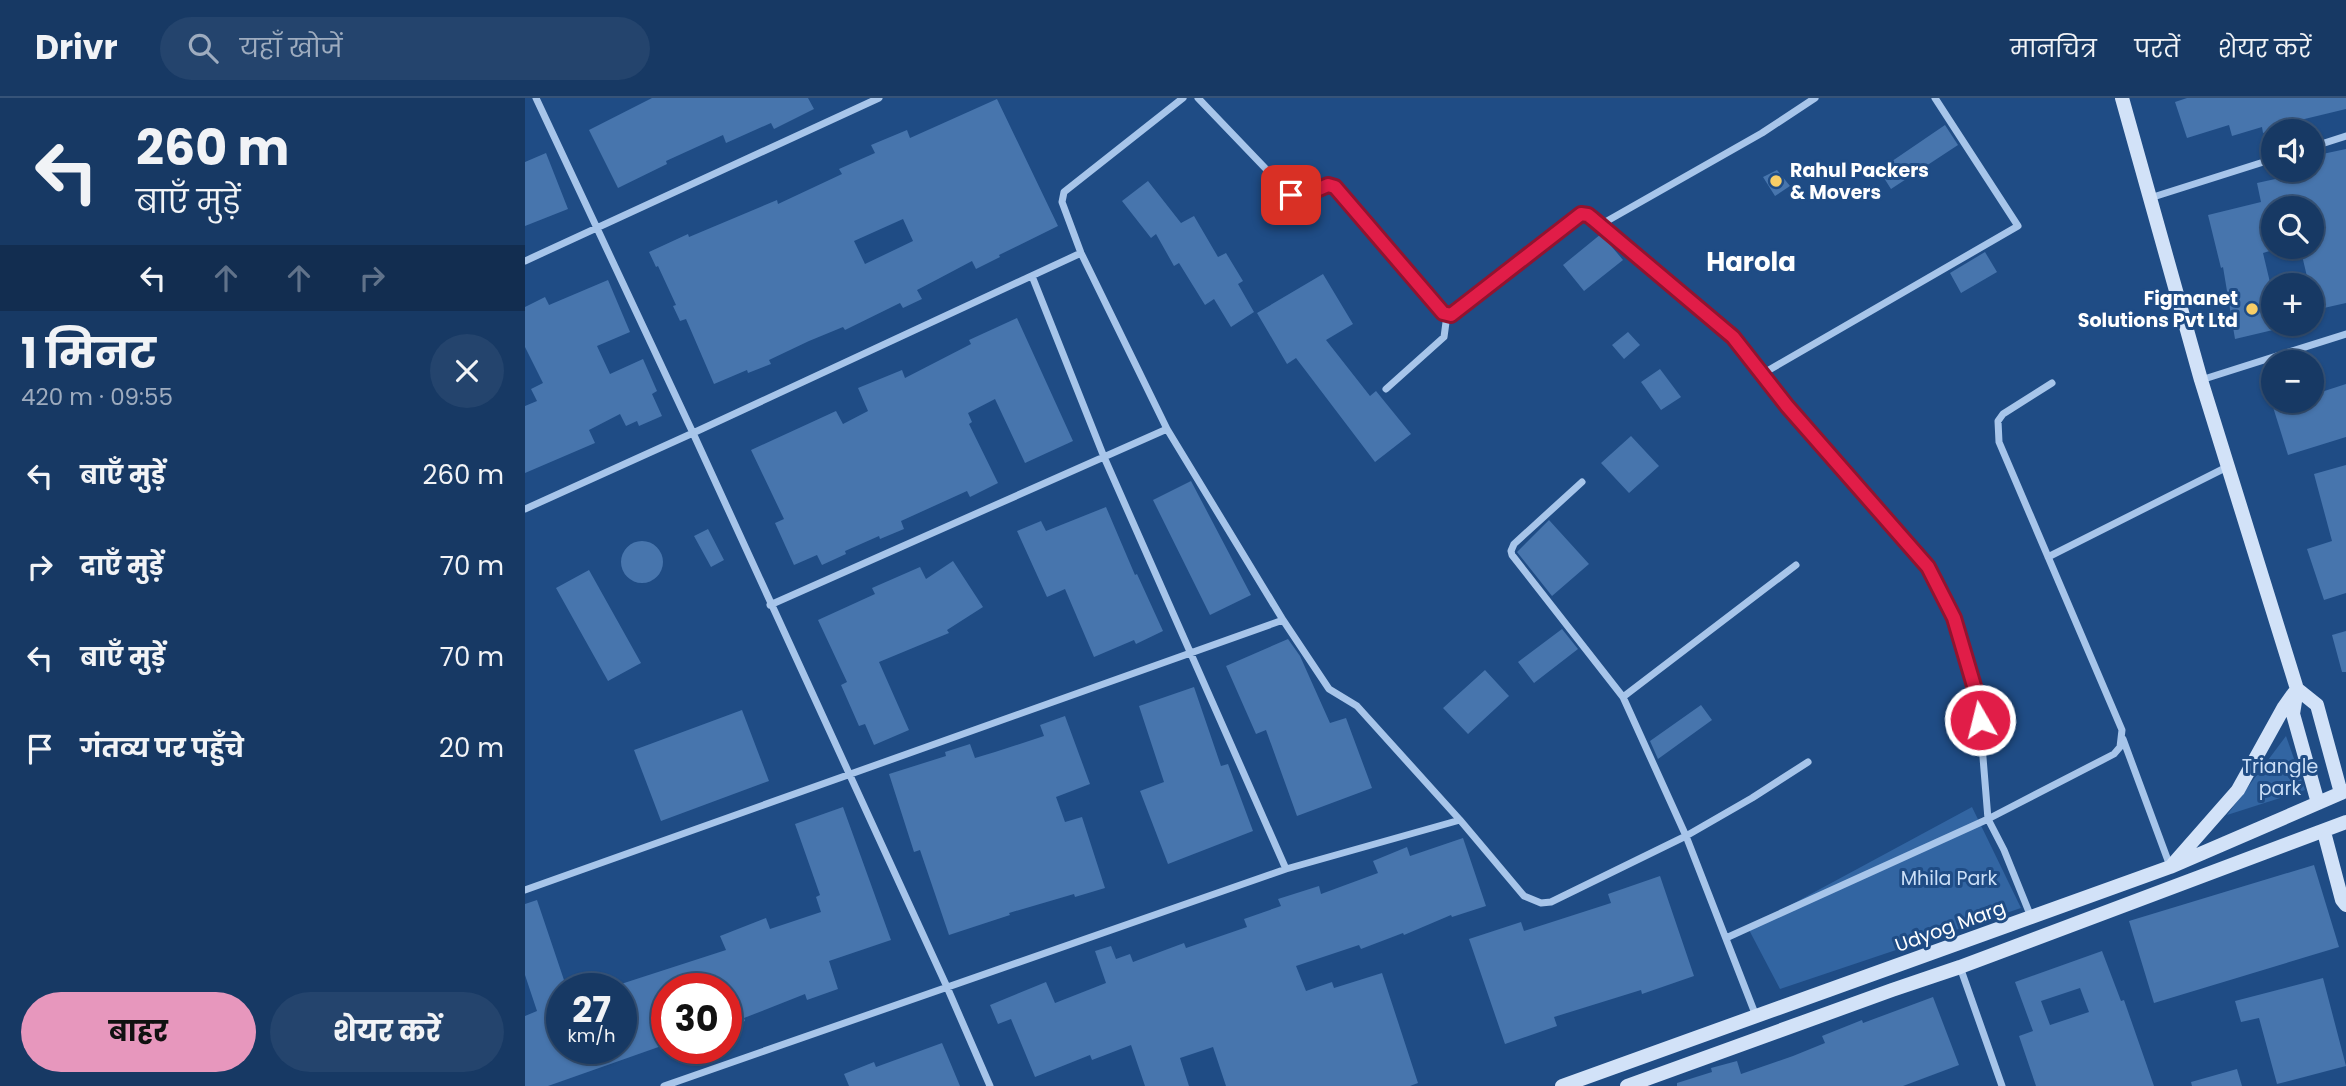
<!DOCTYPE html>
<html lang="hi">
<head>
<meta charset="utf-8">
<style>
  body { margin:0; font-family:Poppins,"Noto Sans Devanagari",sans-serif; background:#24446d; color:#f1f3f6; height:100vh; display:flex; flex-direction:column; font-size:26px; white-space:nowrap }
  * { box-sizing:border-box; margin:0 }
  p { font-size:23px; color:#9eacbf }
  .icon { flex:none; width:38px; height:38px; fill:none; stroke:currentColor; stroke-width:2; stroke-linecap:round; stroke-linejoin:round }
  .map { position:relative; flex:1; overflow:hidden }
  .sheet { display:flex; flex-direction:column; background:#173964; width:525px }
  .sheet>* { flex:none }
  .guide { background:#173964; color:#f1f3f6; overflow:hidden }
  .fabs { position:absolute; left:1736px; top:21px; display:grid; gap:14px }
  .fabs a { display:grid; place-items:center; width:63px; height:63px; border-radius:50%; background:#173964; box-shadow:0 2px 5px #0004,0 0 0 2px #365378; font-size:35px }
  .speed { position:absolute; left:21px; top:875px; display:flex; gap:14px; font-size:35px; font-weight:700; text-align:center }
  .speed>* { display:grid; place-content:center; width:91px; height:91px; border-radius:50%; background:#173964; box-shadow:0 2px 5px #0004,0 0 0 2px #365378; line-height:1 }
  .speed small { font-size:18px; font-weight:400 }
  .speed .limit { border:10px solid #d22; background:#fff; color:#111 }
  .pin { position:absolute; display:grid; place-items:center; width:60px; height:60px; color:#fff; margin:-30px; border-radius:14px; box-shadow:0 4px 10px #0006 }
  .me { position:absolute; width:77px; margin:-38px; rotate:352deg; stroke-linejoin:round; filter:drop-shadow(0 0 5px #0008) }
  .turn { display:flex; align-items:center; gap:24px; height:147px; padding:0 21px; font-size:32px }
  .turn .icon { width:91px; height:91px; stroke-width:2.5 }
  .turn b { display:block; font-size:49px; line-height:60px }
  .lanes { display:flex; align-items:center; height:66px; padding:0 21px; background:#0003; justify-content:center; gap:35px; direction:ltr }
  .lanes .off { opacity:.35 }
  .round { display:grid; place-items:center; flex:none; width:74px; height:74px; border-radius:37px; background:#24446d }
  .overview { display:flex; align-items:center; justify-content:space-between; height:119px; padding:0 21px }
  h1 { font-size:42px; font-weight:700; line-height:52px }
  .action { display:flex; gap:14px; margin-top:auto; padding:14px 21px }
  .action a { flex:1; height:80px; border-radius:42px; background:#e797bd; color:#111; font-size:28px; font-weight:700; line-height:80px; text-align:center }
  .action a+a { background:#24446d; color:#f1f3f6 }
  ul { padding:0; list-style:none }
  li { display:flex; align-items:center; gap:21px; height:91px; padding:0 21px }
  li div { flex:1 }
  li b { display:block; font-size:26px }
  li em { font-style:normal }
  header { display:flex; align-items:center; gap:42px; box-sizing:border-box; height:98px; padding:0 35px; background:#173964; border-bottom:2px solid #365378 }
  header strong { font-size:33px }
  nav { display:flex; gap:38px; margin-inline-start:auto; font-size:24px }
  .search { width:490px; height:63px; background:#24446d; display:flex; align-items:center; gap:18px; box-sizing:border-box; padding:0 24px; border-radius:38px; color:#9eacbf; font-size:26px }
  main { display:flex; flex:1; min-height:0 }
  .map>svg:first-child { display:block }
</style>
</head>
<body>
<header>
<strong>Drivr</strong>
<div class="search"><svg class="icon" aria-label="search" viewBox="0 0 24 24"><circle cx="10" cy="10" r="6"/><path d="M15 15l6 6"/></svg>यहाँ खोजें</div>
<nav><a>मानचित्र</a><a>परतें</a><a>शेयर करें</a></nav>
</header>
<main>
<section class="sheet">
<div class="guide">
<div class="turn"><svg class="icon" aria-label="left" viewBox="0 0 24 24"><path d="M17 20v-9H6M10 6l-5 5 5 5"/></svg><div><b>260 m</b>बाएँ मुड़ें</div></div>
<div class="lanes"><svg class="icon" aria-label="left" viewBox="0 0 24 24"><path d="M17 20v-9H6M10 6l-5 5 5 5"/></svg><svg class="icon off" aria-label="ahead" viewBox="0 0 24 24"><path d="M12 20V5M6 11l6-6 6 6"/></svg><svg class="icon off" aria-label="ahead" viewBox="0 0 24 24"><path d="M12 20V5M6 11l6-6 6 6"/></svg><svg class="icon off" aria-label="right" viewBox="0 0 24 24"><path d="M7 20v-9h11M14 6l5 5-5 5"/></svg></div>
</div>
<div class="overview"><div><h1>1 मिनट</h1><p>420 m · 09:55</p></div><a class="round"><svg class="icon" aria-label="close" viewBox="0 0 24 24"><path d="M6 6l12 12M18 6L6 18"/></svg></a></div>
<ul>
<li><svg class="icon" aria-label="left" viewBox="0 0 24 24"><path d="M17 20v-9H6M10 6l-5 5 5 5"/></svg><div><b>बाएँ मुड़ें</b></div><em>260 m</em></li>
<li><svg class="icon" aria-label="right" viewBox="0 0 24 24"><path d="M7 20v-9h11M14 6l5 5-5 5"/></svg><div><b>दाएँ मुड़ें</b></div><em>70 m</em></li>
<li><svg class="icon" aria-label="left" viewBox="0 0 24 24"><path d="M17 20v-9H6M10 6l-5 5 5 5"/></svg><div><b>बाएँ मुड़ें</b></div><em>70 m</em></li>
<li><svg class="icon" aria-label="arrive" viewBox="0 0 24 24"><path d="M6 21V4h12l-3 4 3 4H6"/></svg><div><b>गंतव्य पर पहुँचे</b></div><em>20 m</em></li>
</ul>
<div class="action"><a>बाहर</a><a>शेयर करें</a></div>
</section>
<div class="map">
<svg width="1821" height="988" viewBox="0 0 1821 988">
  <rect width="100%" height="100%" fill="#1f4c85"/>
  <path fill="#3265a2" d="M1761 638 1780 692 1702 717Z
    M1447 709 1496 810 1255 891 1223 830Z"/>
  <path fill="#4775ad" fill-rule="evenodd" d="M127 0H283L289 11 249 31 246 25 201 45 198 37 141 63 142 66 93 90 64 32Z
    M1662 0H1821V11L1763 25 1764 27 1738 35 1737 29 1707 38 1704 27 1662 40 1650 4Z
    M472 1 533 128 474 157 475 159 451 171 447 163 413 181 392 192 397 201 378 210 375 205 320 232 318 229 284 243 244 262 246 266 223 275 222 272 189 286 161 221 155 223 148 208 151 207 133 168 131 169 124 154 163 136 164 139 252 102 253 106 317 76 314 71 350 55 346 47 382 32 385 40ZM378 121 388 143 340 166 329 143Z
    M1420 27 1433 47 1366 91 1354 72Z
    M1821 51V205L1790 212 1787 187H1784L1775 149H1787V110H1748V152L1738 155 1748 197V232L1710 241 1698 169 1696 170 1683 117 1736 104 1732 85 1791 72 1788 58Z
    M21 55 43 111 0 128V64Z
    M1252 72 1265 88 1250 98 1238 79Z
    M623 83 656 125 669 118 693 159 701 155 718 183 713 186 729 214 706 229 689 201 680 207 654 165 649 168 631 136 626 140 597 103Z
    M1076 136 1098 162 1059 193 1038 167Z
    M1460 154 1472 174 1436 195 1425 175Z
    M798 176 828 226 801 242 845 298 851 293 886 336 850 364 771 260 762 266 732 215Z
    M83 182 105 234 72 248 85 276 118 261 132 293 127 296 137 318 114 328 112 323 101 328 95 316 64 332 70 345 0 375V308L12 303 6 291 18 285 0 249V209L20 199 24 207Z
    M492 220 548 343 500 365 470 301 443 315 447 324 444 326 473 385 445 399 442 393 376 423 379 431 355 441 354 438 320 453 321 456 297 467 292 457 269 467 250 425 259 421 226 352 311 313 318 326 343 313 333 290 377 272 380 280 446 246 444 242Z
    M1103 234 1115 247 1099 261 1087 247Z
    M1135 271 1156 299 1136 312 1116 284Z
    M1821 286V339L1763 357 1748 309 1767 303H1787V297Z
    M1106 338 1134 368 1104 395 1076 365Z
    M1821 367V495L1799 502 1782 451 1807 443 1789 376Z
    M666 383 726 497 685 517 628 402Z
    M581 409 610 477 612 476 638 533 611 546 609 542 569 559 540 491 522 499 492 433 516 423 521 433Z
    M1024 422 1064 466 1027 498 992 454Z
    M183 431 199 462 186 469 169 438Z
    M96 464a21 21 0 1 1 42 0a21 21 0 1 1-42 0Z
    M428 463 458 509 422 532 424 535 354 564 384 632 349 647 340 626 334 628 316 587 322 584 293 522 350 496 347 490 395 469 401 481Z
    M64 472 116 565 83 583 31 490Z
    M1037 531 1053 551 1009 585 993 564Z
    M1821 533V574H1817L1807 537Z
    M763 541 775 558 805 625 821 620 847 690 772 718 741 632 731 636 701 568Z
    M960 572 984 598 943 636 918 610Z
    M669 589 696 668 703 666 728 733 643 766 615 693 639 684 614 608Z
    M1176 607 1187 622 1133 661 1125 643Z
    M217 612 244 683 136 723 109 652Z
    M540 618 565 686 531 699 540 724 557 719 580 790 550 799 549 796 484 815 485 817 424 837 395 752 389 754 364 676 421 658 420 654 445 646 450 660 470 654 519 638 515 627Z
    M318 709 366 842 304 863 313 891 282 902 280 896 219 920 220 923 201 930V891H142V946L23 988H0V918L12 913 0 877V806L12 802 41 888 37 889V950H96V886L201 852 195 838 241 820 245 831 296 814 291 799 295 797 270 726Z
    M938 740 961 808 927 819 926 817 879 837 878 835 836 851 834 847 771 868 781 893 807 884 809 890 857 875 893 985 885 988H701L688 949 655 960 664 988H620L606 947 567 962 565 957 510 979 486 921 473 926 465 907 521 884 530 905 581 885 570 853 586 848 591 861 605 856 608 864 659 845 661 850 722 829 719 821 756 808 753 801 794 788 796 796 853 775 848 763 882 749 885 758Z
    M1789 767 1814 849 1629 905 1604 823Z
    M1135 778 1169 878 1117 896 1116 892 1029 919 1032 928 980 946 944 841 996 824 999 833 1086 805 1083 796Z
    M1577 853 1596 903 1599 902 1629 988H1511L1494 938 1508 933 1490 884ZM1555 890 1564 914 1525 927 1516 903Z
    M1798 880 1821 968 1752 986 1734 920 1716 924 1710 903Z
    M1408 899 1434 967 1378 988H1152V985L1187 974 1186 970 1212 963 1216 976 1268 958 1300 945 1297 938 1337 922 1338 925Z
    M417 945 435 988H324L319 976 349 964 351 969Z
    M1712 971 1717 988H1667L1666 984Z"/>
  <g fill="none" stroke-linecap="round" stroke-linejoin="round">
    <path stroke="#a7c5ea" stroke-width="7" d="M11 0 168 335 422 889 465 988
      M673 0 766 97 778 98 803 87 810 89 922 217H929L1056 116 1063 117 1075 127
      M1290 0 1237 35 1075 127 1208 238 1262 308 1403 469 1429 520 1453 598 1463 721 1479 752 1506 819
      M1787 49 1821 38
      M1625 100 1748 61
      M0 163 354 0
      M507 178 579 359 761 771
      M1237 276 1493 128 1410 0
      M1676 282 1821 236
      M861 291 919 239 922 217
      M1057 384 989 446 986 453 987 457 1098 599 1161 738 1231 918
      M0 411 168 335 556 155
      M1523 459 1702 369
      M245 507 642 331
      M1098 599 1271 467
      M1598 641 1645 768
      M935 722 999 798 1016 805 1026 804 1161 738 1227 700 1283 664
      M0 792 758 522
      M1201 840 1463 721 1589 656 1595 649 1597 632 1474 344 1473 323 1478 316 1527 285
      M1435 869 1477 988
      M139 988 761 771 935 722 832 608 804 591 758 522 642 331 556 155 537 104 539 94 658 0"/>
    <path stroke="#d2e2f8" stroke-width="14" d="M1597 0 1676 282 1772 591 1768 616 1793 705
      M1772 591 1792 607 1816 695
      M1799 734 1817 802 1821 807
      M1648 766 1713 692 1759 609 1769 595
      M1037 988 1645 769 1821 693
      M1102 988 1367 892 1435 869 1821 724"/>
  </g>
  <g fill="none" stroke-linecap="round" stroke-linejoin="round">
    <g stroke="#92132f" stroke-width="18">
      <path id="route" d="M766 97 778 98 803 87 810 89 918 215 926 217 1056 116 1063 117 1068 121 1208 239 1262 308 1403 469 1429 520 1452 598 1455 622"/>
    </g>
    <use href="#route" stroke="#e11d48" stroke-width="12"/>
  </g>
  <g fill="#f8ce66" stroke="#1f4c85" stroke-width="2.5">
    <circle cx="1251" cy="83" r="7"/>
    <circle cx="1727" cy="211" r="7"/>
  </g>
  <g text-anchor="middle" stroke-width="6" stroke-linejoin="round" paint-order="stroke">
    <g font-size="19" font-weight="bold" fill="#fff" stroke="#1f4c85" text-anchor="start">
      <text x="1265" y="79">Rahul Packers<tspan x="1265" dy="22">&amp; Movers</tspan></text>
      <text x="1713" y="207" text-anchor="end">Figmanet<tspan x="1713" dy="22">Solutions Pvt Ltd</tspan></text>
    </g>
    <g font-size="19" fill="#cbdff7" stroke="#1f4c85">
      <text x="1755" y="675">Triangle<tspan x="1755" dy="22">park</tspan></text>
      <text x="1424" y="787">Mhila Park</text>
    </g>
    <g font-size="19" fill="#fff" stroke="#1f4c85">
      <text transform="translate(1425 828) rotate(-20)" y="7">Udyog Marg</text>
    </g>
    <g font-size="26" font-weight="bold" fill="#fff" stroke="#1f4c85">
      <text x="1226" y="173">Harola</text>
    </g>
  </g>
</svg>
<div class="fabs">
<a><svg class="icon" aria-label="sound" viewBox="0 0 24 24"><path d="M4 9h4l5-4v14l-5-4H4zM17 9q2 3 0 6"/></svg></a>
<a><svg class="icon" aria-label="search" viewBox="0 0 24 24"><circle cx="10" cy="10" r="6"/><path d="M15 15l6 6"/></svg></a>
<a>+</a>
<a>−</a>
</div>
<div class="speed"><div>27<small>km/h</small></div><div class="limit">30</div></div>
<div class="pin" style="left:766px;top:97px;background:#d93025"><svg class="icon" aria-label="arrive" viewBox="0 0 24 24"><path d="M6 21V4h12l-3 4 3 4H6"/></svg></div>
<svg class="me" style="left:1455px;top:622px" viewBox="-20 -20 40 40"><circle r="17" fill="#e11d48" stroke="#fff" stroke-width="3"/><path d="M0-11L8 9 0 5-8 9z" fill="#fff"/></svg>
</div>
</main>
</body>
</html>
